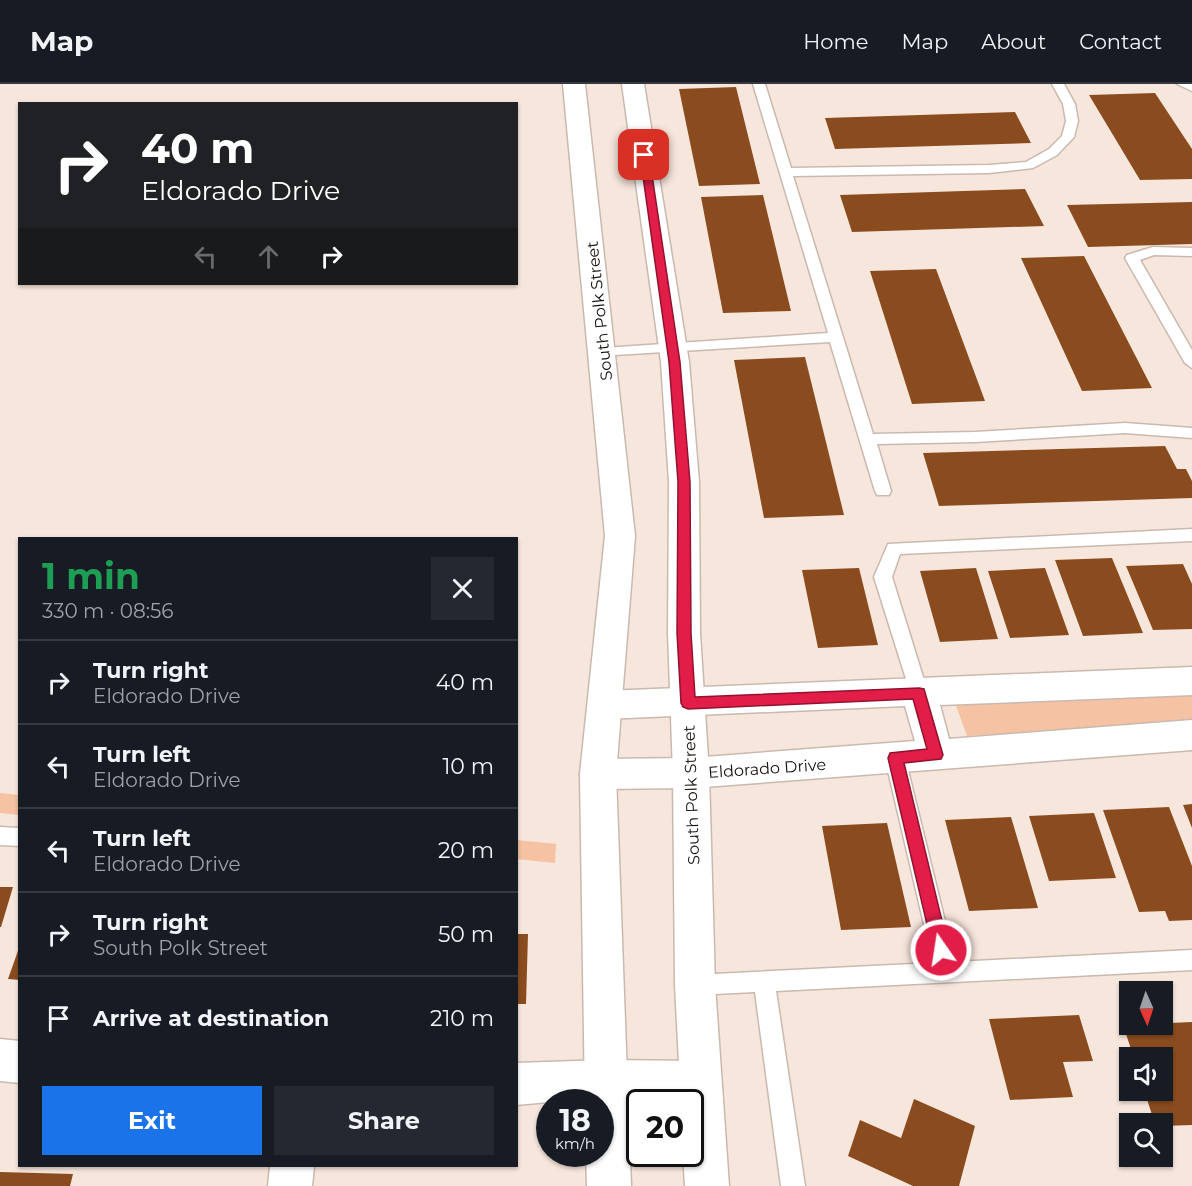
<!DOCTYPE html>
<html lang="en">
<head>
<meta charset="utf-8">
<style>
  body { margin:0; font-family:Montserrat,sans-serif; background:#242831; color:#f1f3f6; height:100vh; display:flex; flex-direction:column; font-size:22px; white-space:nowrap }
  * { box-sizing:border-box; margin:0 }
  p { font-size:20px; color:#9ea1a6 }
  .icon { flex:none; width:33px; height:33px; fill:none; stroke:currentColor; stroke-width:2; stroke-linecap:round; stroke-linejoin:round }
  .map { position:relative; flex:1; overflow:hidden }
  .sheet { position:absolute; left:18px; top:453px; width:500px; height:630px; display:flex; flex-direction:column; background:#171b24; border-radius:0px; box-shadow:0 2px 4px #0004 }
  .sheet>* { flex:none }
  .top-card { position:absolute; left:18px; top:18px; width:500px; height:183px; border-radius:0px; box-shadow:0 2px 4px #0004; background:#202124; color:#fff; overflow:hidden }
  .needle { width:39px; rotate:177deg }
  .fabs { position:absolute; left:1119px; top:897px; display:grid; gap:12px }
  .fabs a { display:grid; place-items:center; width:54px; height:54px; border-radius:0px; background:#171b24; box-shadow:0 2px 4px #0004; font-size:30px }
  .speed { position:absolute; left:536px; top:1005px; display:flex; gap:12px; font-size:30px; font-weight:700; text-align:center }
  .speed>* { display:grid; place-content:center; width:78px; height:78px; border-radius:50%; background:#171b24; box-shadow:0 2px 4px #0004; line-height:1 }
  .speed small { font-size:15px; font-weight:400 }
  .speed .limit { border:3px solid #111; border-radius:9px; background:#fff; color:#111 }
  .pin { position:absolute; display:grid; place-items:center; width:51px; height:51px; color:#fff; margin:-26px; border-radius:12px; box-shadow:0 3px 9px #0006 }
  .me { position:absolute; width:66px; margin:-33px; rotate:347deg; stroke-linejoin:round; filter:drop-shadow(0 0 4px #0008) }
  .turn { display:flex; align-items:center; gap:21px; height:126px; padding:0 24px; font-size:27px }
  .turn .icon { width:78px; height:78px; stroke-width:2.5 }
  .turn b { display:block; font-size:42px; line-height:51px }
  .lanes { display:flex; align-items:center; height:57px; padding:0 24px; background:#0003; justify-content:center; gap:30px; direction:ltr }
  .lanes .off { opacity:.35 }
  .round { display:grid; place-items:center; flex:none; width:63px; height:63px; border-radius:0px; background:#242831 }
  .summary { display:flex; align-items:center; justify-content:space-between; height:102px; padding:0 24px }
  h1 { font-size:36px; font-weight:700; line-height:45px; color:#1e9e55 }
  .primary-button { display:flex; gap:12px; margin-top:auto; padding:12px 24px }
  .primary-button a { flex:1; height:69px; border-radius:0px; background:#1a73e8; color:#fff; font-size:24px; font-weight:700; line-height:69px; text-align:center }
  .primary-button a+a { background:#242831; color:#f1f3f6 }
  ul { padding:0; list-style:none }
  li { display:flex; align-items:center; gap:18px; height:84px; padding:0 24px; border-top:2px solid #363941 }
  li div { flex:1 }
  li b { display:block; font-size:22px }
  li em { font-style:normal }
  header { display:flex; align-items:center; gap:36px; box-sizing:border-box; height:84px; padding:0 30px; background:#171b24; border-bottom:2px solid #363941 }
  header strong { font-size:28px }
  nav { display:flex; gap:33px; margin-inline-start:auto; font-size:21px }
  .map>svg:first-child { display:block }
</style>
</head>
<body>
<header>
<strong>Map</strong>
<nav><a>Home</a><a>Map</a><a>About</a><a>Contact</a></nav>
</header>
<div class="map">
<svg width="1192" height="1102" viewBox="0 0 1192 1102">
  <rect width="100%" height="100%" fill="#f7e6dc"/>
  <path fill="#f5c2a3" d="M1192 611V639L967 652 955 619Z
    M0 709 19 711V731L0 729Z
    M516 756 556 760 555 779 516 775Z"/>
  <path fill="#8a4c1e" d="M736 3 760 100 699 102 679 5Z
    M1155 9 1192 65V95L1140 96 1089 11Z
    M1015 28 1031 59 835 65 825 34Z
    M1025 105 1044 142 852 148 840 111Z
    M763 111 791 227 723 229 701 113Z
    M1192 118V160L1088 163 1067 121Z
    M1084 172 1152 304 1082 307 1021 174Z
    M936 185 985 317 912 320 870 187Z
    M805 273 844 431 764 434 734 276Z
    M1165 362 1177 385H1186L1192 397V414L939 422 923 369Z
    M1112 474 1143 549 1083 552 1055 476Z
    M1183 480 1192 500V545L1153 546 1126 482Z
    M859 484 878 561 818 564 802 486Z
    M976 484 998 555 940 558 920 487Z
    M1045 484 1069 551 1010 554 988 487Z
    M1192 720V744L1183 721Z
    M1169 723 1192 782V836L1169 837 1165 827 1139 828 1103 726Z
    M1094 729 1116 794 1049 797 1029 732Z
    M1011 733 1038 824 969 827 945 736Z
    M887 739 911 843 841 846 822 742Z
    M0 803H13L1 843H0Z
    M516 850H528L526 920H516Z
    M19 864 20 896 8 895Z
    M1079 931 1093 977 1063 978 1073 1013 1010 1016 989 935Z
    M1192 938V1041L1162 1042V1040H1155L1144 1006H1162V974H1134L1123 941Z
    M914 1015 975 1042 959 1102H913L848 1072 860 1036 901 1054Z
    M0 1088 73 1090 70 1102H0Z"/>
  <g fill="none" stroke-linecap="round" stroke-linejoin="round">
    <g stroke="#cab9af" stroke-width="3">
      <path id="lane" d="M753 0H765L791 84 989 81 1026 78 1049 65 1062 52 1066 37 1063 20 1052 0H1064L1075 20 1078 37 1074 53 1057 71 1033 84 989 89 793 92 873 350 975 348 1125 339 1192 344V354L1125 349 975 358 877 360 891 407 889 411H877L875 407 830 258 598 272 596 269 598 266 603 264 828 249Z
        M1177 0H1192V7Z
        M1153 163 1192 164V172L1154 171 1140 176 1192 266V284L1185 279 1125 174 1127 171Z
        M1192 445V457L900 470 892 493 928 609 926 614 919 617 912 614 874 493 888 460Z
        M895 666 902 668 905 674 955 878 1192 866V886L776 907 805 1102H781L755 908 695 911 687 908 684 901 687 894 695 891 933 879 885 674 888 668Z
        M0 743 20 744V762L0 761Z"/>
    </g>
    <g stroke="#cab9af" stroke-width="3">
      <path id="street" d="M1192 583V611L940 621 949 655 1192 636V666L691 704 598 705 585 701 580 690 585 679 598 675 691 674 915 657 905 622 605 635 593 631 588 621 593 611 605 607Z
        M0 955 20 957V999L0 997Z
        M607 976 700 977 715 983 721 998 715 1013 700 1019 549 1018 516 1021V979Z
        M270 1082H314L312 1102H268Z"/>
    </g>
    <g stroke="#cab9af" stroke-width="3">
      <path id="secondary" d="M563 0H585L635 452 616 690 631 1102H587L586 1070H600V1018H585L580 690 605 452Z
        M622 0H644L689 278 699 398 700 549 709 689 715 901 729 1102H685L683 1070H690V1018H681L675 901 673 689 668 549 669 398 661 278Z"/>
    </g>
    <use href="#lane" fill="#fff" fill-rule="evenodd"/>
    <use href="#street" fill="#fff" fill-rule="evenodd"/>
    <use href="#secondary" fill="#fff" fill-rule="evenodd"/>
  </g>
  <path fill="#e11d48" stroke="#92132f" stroke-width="1.5" d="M644 68 649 71 680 278 690 398 691 549 695 613 919 604 924 605 943 671 941 675 904 679 949 866 947 871 941 873 935 871 933 866 888 674 890 669 927 665 913 615 688 625 683 623 681 619 677 549 678 398 669 278 640 71Z"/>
  <g text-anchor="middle" stroke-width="6" stroke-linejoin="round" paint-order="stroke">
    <g font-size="16" fill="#16110d" stroke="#fff">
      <text transform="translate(599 227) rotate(-96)" y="6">South Polk Street</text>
      <text transform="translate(767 684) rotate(-4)" y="6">Eldorado Drive</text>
      <text transform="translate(691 711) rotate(-92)" y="6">South Polk Street</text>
    </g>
  </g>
</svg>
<div class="fabs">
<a><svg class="needle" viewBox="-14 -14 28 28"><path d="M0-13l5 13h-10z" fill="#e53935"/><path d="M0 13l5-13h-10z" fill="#9ea1a6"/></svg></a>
<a><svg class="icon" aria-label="sound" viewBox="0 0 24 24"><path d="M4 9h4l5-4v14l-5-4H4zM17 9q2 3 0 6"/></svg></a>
<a><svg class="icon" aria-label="search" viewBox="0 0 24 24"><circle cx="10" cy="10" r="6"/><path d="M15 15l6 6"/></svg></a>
</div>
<div class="speed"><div>18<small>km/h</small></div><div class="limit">20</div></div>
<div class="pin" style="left:644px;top:71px;background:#d93025"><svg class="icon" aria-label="arrive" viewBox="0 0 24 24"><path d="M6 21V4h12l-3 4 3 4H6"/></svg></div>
<svg class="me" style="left:941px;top:866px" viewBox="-20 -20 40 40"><circle r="17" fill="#e11d48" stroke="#fff" stroke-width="3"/><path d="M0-11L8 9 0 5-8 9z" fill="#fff"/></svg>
<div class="top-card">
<div class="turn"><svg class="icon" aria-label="right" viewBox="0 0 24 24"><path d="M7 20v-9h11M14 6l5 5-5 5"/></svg><div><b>40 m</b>Eldorado Drive</div></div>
<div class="lanes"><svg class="icon off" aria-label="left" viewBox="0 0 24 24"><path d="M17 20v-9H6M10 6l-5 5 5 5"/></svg><svg class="icon off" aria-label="ahead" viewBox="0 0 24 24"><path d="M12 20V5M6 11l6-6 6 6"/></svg><svg class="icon" aria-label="right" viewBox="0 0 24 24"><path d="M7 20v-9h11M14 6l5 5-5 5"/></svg></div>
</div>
<section class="sheet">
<div class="summary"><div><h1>1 min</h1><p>330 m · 08:56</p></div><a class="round"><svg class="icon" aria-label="close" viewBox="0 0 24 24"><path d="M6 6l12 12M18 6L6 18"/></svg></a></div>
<ul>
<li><svg class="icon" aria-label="right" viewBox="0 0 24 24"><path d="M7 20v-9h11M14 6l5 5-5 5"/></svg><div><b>Turn right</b><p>Eldorado Drive</p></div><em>40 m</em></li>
<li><svg class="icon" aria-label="left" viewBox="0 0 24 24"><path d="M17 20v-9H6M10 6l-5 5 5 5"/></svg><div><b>Turn left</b><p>Eldorado Drive</p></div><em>10 m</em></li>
<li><svg class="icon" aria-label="left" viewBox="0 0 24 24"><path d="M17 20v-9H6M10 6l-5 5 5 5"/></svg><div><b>Turn left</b><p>Eldorado Drive</p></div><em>20 m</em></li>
<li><svg class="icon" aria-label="right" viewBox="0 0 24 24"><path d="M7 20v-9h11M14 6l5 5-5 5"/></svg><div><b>Turn right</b><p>South Polk Street</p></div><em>50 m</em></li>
<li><svg class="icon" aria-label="arrive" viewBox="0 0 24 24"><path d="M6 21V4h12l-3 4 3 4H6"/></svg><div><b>Arrive at destination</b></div><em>210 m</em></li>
</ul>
<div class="primary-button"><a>Exit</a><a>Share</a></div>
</section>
</div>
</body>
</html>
